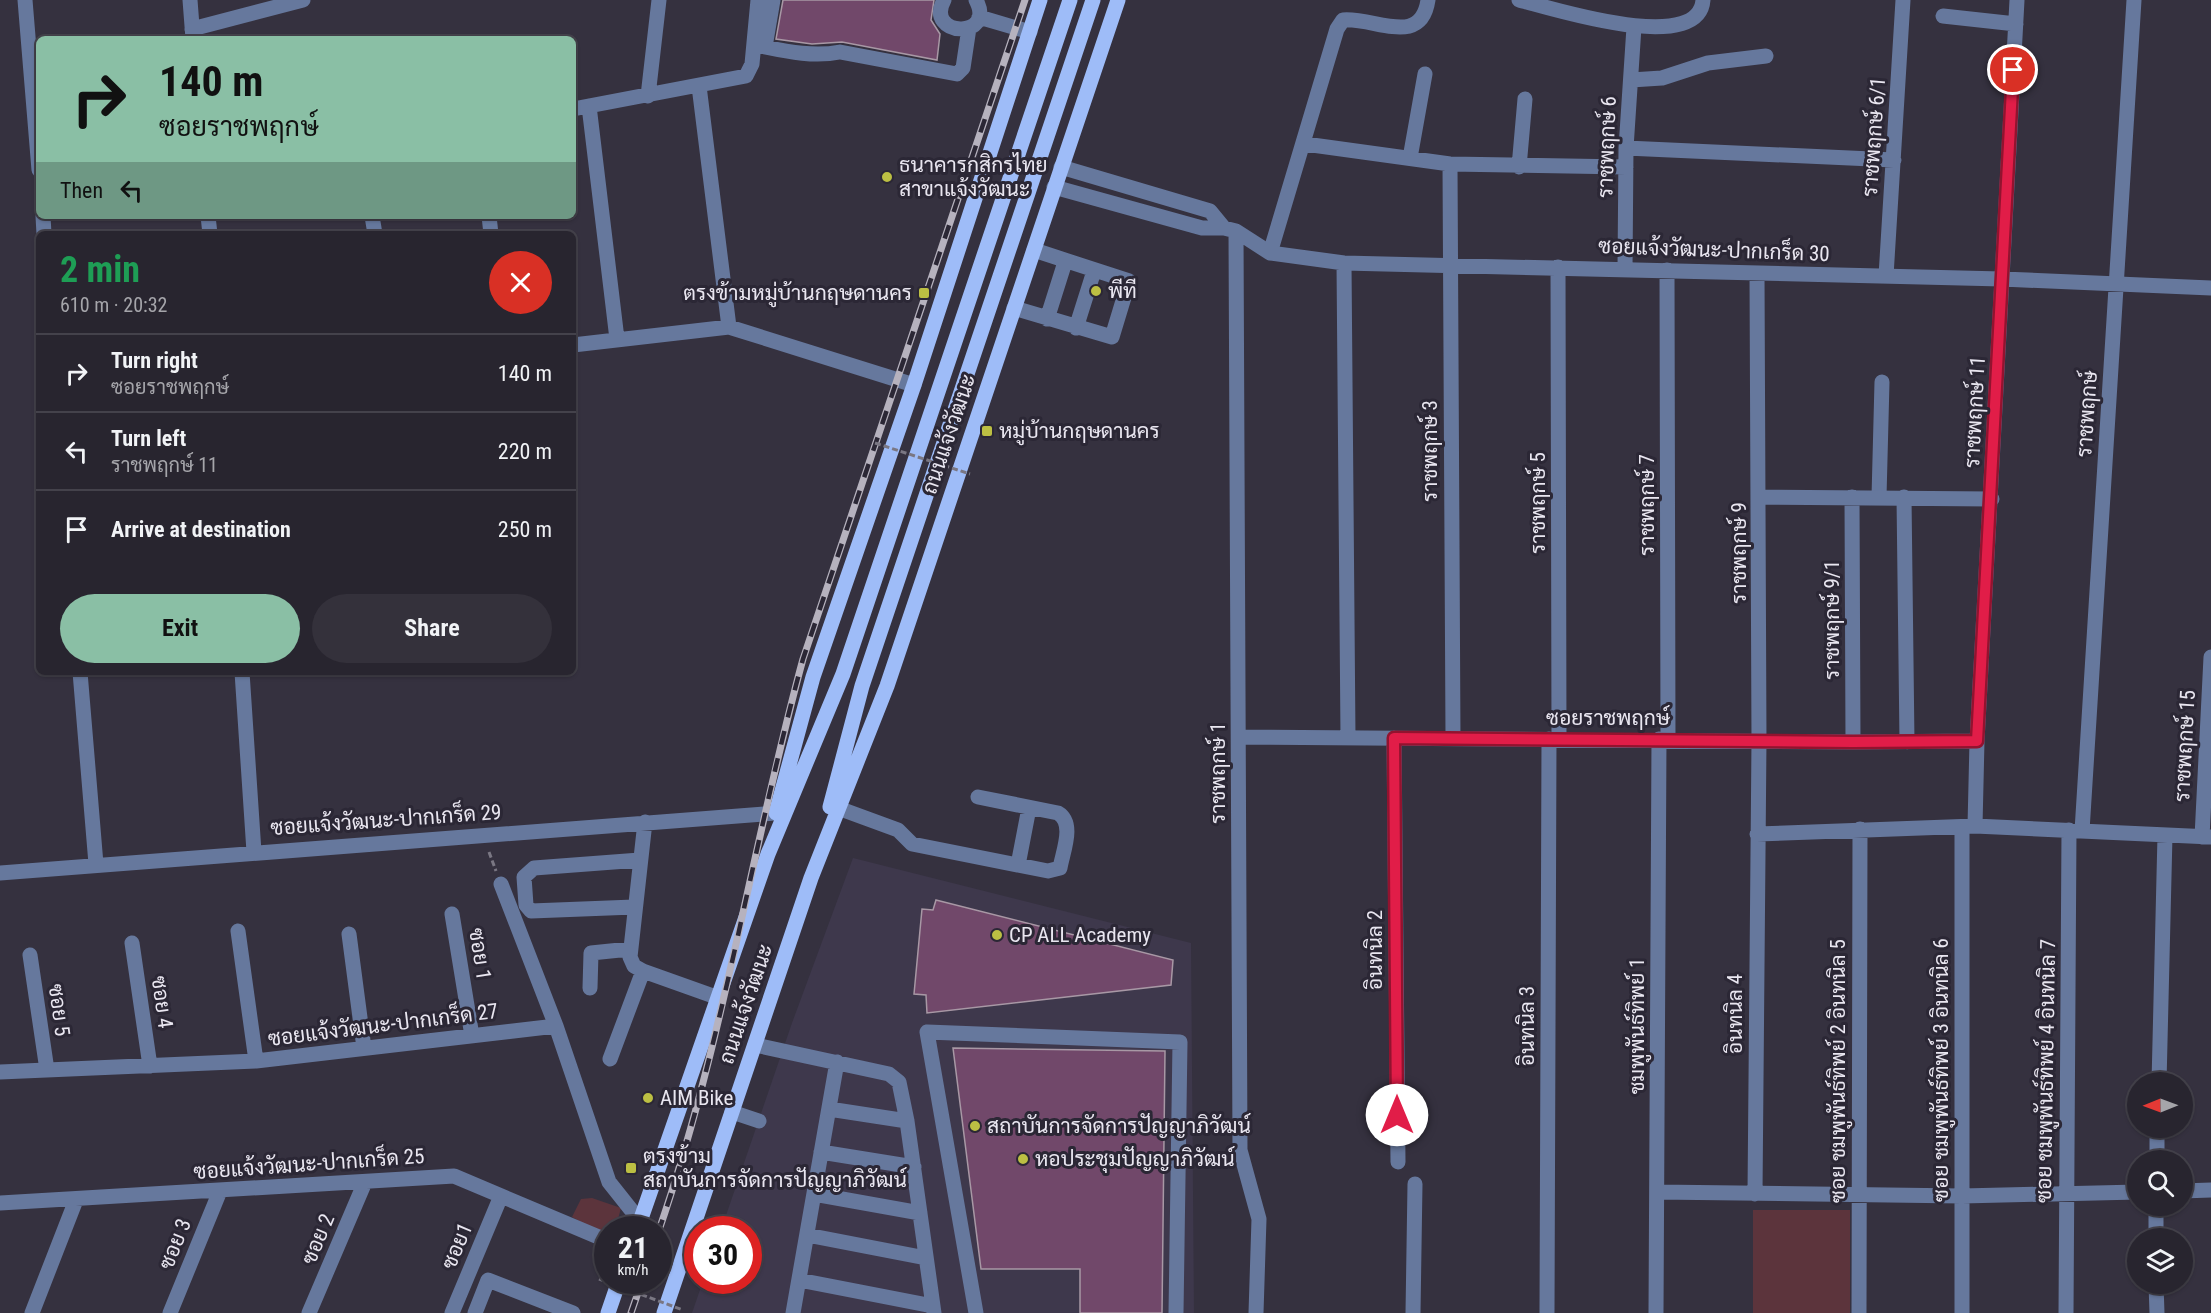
<!DOCTYPE html>
<html lang="en">
<head>
<meta charset="utf-8">
<style>
  body { margin:0; font-family:"Roboto Condensed",Sarabun,sans-serif; background:#34313b; color:#f1f3f6; height:100vh; display:flex; flex-direction:column; font-size:22px; white-space:nowrap }
  * { box-sizing:border-box; margin:0 }
  p { font-size:20px; color:#a5a5aa }
  .icon { flex:none; width:33px; height:33px; fill:none; stroke:currentColor; stroke-width:2; stroke-linecap:round; stroke-linejoin:round }
  .map { position:relative; flex:1; overflow:hidden }
  .details { position:absolute; left:36px; top:231px; width:540px; height:444px; display:flex; flex-direction:column; background:#28252f; border-radius:9px; box-shadow:0 2px 4px #0004,0 0 0 2px #44424b }
  .details>* { flex:none }
  .banner { position:absolute; left:36px; top:36px; width:540px; height:183px; border-radius:9px; box-shadow:0 2px 4px #0004,0 0 0 2px #44424b; background:#8abfa5; color:#111; overflow:hidden }
  .needle { width:39px; rotate:269deg }
  .buttons { position:absolute; left:2127px; top:1072px; display:grid; gap:12px }
  .buttons a { display:grid; place-items:center; width:66px; height:66px; border-radius:50%; background:#28252f; box-shadow:0 2px 4px #0004,0 0 0 2px #44424b; font-size:30px }
  .speed { position:absolute; left:594px; top:1216px; display:flex; gap:12px; font-size:30px; font-weight:700; text-align:center }
  .speed>* { display:grid; place-content:center; width:78px; height:78px; border-radius:50%; background:#28252f; box-shadow:0 2px 4px #0004,0 0 0 2px #44424b; line-height:1 }
  .speed small { font-size:15px; font-weight:400 }
  .speed .limit { border:9px solid #d22; background:#fff; color:#111 }
  .pin { position:absolute; display:grid; place-items:center; width:51px; height:51px; color:#fff; margin:-26px; border:3px solid #fff; border-radius:50%; box-shadow:0 2px 6px #0007 }
  .me { position:absolute; width:66px; margin:-33px; rotate:0deg; stroke-linejoin:round; filter:drop-shadow(0 0 4px #0008) }
  .turn { display:flex; align-items:center; gap:21px; height:126px; padding:0 24px; font-size:27px }
  .turn .icon { width:78px; height:78px; stroke-width:2.5 }
  .turn b { display:block; font-size:42px; line-height:51px }
  .then { display:flex; align-items:center; height:57px; padding:0 24px; background:#0003; gap:12px; font-size:22px }
  .round { display:grid; place-items:center; flex:none; width:63px; height:63px; border-radius:32px; background:#34313b }
  .head { display:flex; align-items:center; justify-content:space-between; height:102px; padding:0 24px }
  h1 { font-size:36px; font-weight:700; line-height:45px; color:#1e9e55 }
  .cta { display:flex; gap:12px; margin-top:auto; padding:12px 24px }
  .cta a { flex:1; height:69px; border-radius:36px; background:#8abfa5; color:#111; font-size:24px; font-weight:700; line-height:69px; text-align:center }
  .cta a+a { background:#34313b; color:#f1f3f6 }
  ul { padding:0; list-style:none }
  li { display:flex; align-items:center; gap:18px; height:78px; padding:0 24px; border-top:2px solid #44424b }
  li div { flex:1 }
  li b { display:block; font-size:22px }
  li em { font-style:normal }
  .map>svg:first-child { display:block }
</style>
</head>
<body>
<div class="map">
<svg width="2211" height="1313" viewBox="0 0 2211 1313">
  <rect width="100%" height="100%" fill="#35313f"/>
  <path fill="#3e384c" d="M853 858 1191 943 1194 1313H692L703 1281H748V1230H721L792 1023Z"/>
  <path fill="#5c343c" d="M592 1198 621 1208 615 1230H608L607 1237 572 1217 581 1199Z
    M1753 1210H1850V1313H1753Z"/>
  <path fill="#71486a" stroke="#a898a5" stroke-width="1.5" d="M783 0H934L931 20 940 34 937 60 842 42 812 44 776 39Z
    M936 900 1173 960 1171 985 927 1013 926 995 914 994 922 909 933 910Z
    M953 1048 1165 1051 1162 1313H1080V1269H981Z"/>
  <g fill="none" stroke-linecap="round" stroke-linejoin="round">
    <path stroke="#7a7783" stroke-width="3" stroke-dasharray="6 3" stroke-linecap="butt" d="M489 852 496 871"/>
    <path stroke="#66789d" stroke-width="15" d="M25 0 39 170
      M190 0 193 39
      M773 0 765 47C789 52 815 57 840 52L957 74 963 68 969 28
      M944 0C924 37 997 40 976 0
      M1519 0C1551 8 1699 56 1703 0
      M1943 16 2016 24
      M979 17 1030 32
      M192 29 303 0
      M1631 80 1662 78 1708 63 1766 56
      M699 86 729 327
      M648 96 659 0
      M589 106 617 339
      M573 109 746 76 752 64 758 0
      M1305 144 1450 164 1626 167
      M1626 148 1894 160
      M1410 158 1425 74
      M1450 164 1453 738
      M1061 167 1210 211 1224 228
      M1519 167 1525 99
      M1054 187 1202 228H1224L1236 231 1270 253 1344 263 2002 279 2211 288
      M43 216 44 234
      M208 216 210 234
      M372 216 375 234
      M489 216 491 234
      M1236 231 1240 1150 1259 1219 1256 1313
      M1270 253 1337 29 1343 20C1375 17 1421 48 1428 0
      M1344 263 1348 737
      M1558 267 1559 739
      M1625 269 1626 148 1634 27
      M1667 270 1668 739
      M1886 276 1903 0
      M1014 308 1112 337 1129 281 1034 250
      M1047 319 1065 262
      M1076 328 1094 271
      M573 345 729 327 914 385
      M1760 497 1992 499
      M1852 497 1853 742
      M1879 497 1882 382
      M1904 497 1907 742
      M80 672 96 864
      M242 672 254 852
      M1239 737 1853 742 1977 741
      M1394 738 1398 1162
      M838 808 898 830 912 844 1048 871 1060 868C1063 851 1075 823 1058 813L978 797
      M645 822 630 957 634 966 643 971 716 997
      M1975 826 1977 741 2017 0
      M1962 827V1313
      M2082 831 2134 0
      M1757 834 1975 826 2211 837
      M2202 837 2211 657
      M1018 865 1029 808
      M0 873 776 813
      M501 884 556 1026
      M634 907 531 911 526 905 524 877 534 868 640 860
      M452 914 472 1036
      M238 931 256 1061
      M349 934 364 1048
      M132 943 150 1066
      M30 955 47 1070
      M590 988 591 953 630 949
      M755 1045 889 1074 899 1082 907 1121 934 1313
      M610 1059 643 971
      M0 1072 256 1061 556 1026 609 1182 640 1221
      M2159 1083 2165 835
      M829 1109 907 1121
      M732 1112 759 1121
      M821 1152 914 1167
      M2157 1161V1128
      M2182 1191 2211 1190
      M1657 1192 1962 1196 2138 1192
      M814 1194 920 1213
      M1755 1194 1759 740 1757 273
      M0 1203 454 1176 608 1241
      M2156 1206V1239
      M807 1235 926 1258
      M799 1280 933 1306
      M2156 1284 2157 1313
      M32 1313 76 1200
      M170 1313 220 1191
      M309 1313 365 1182
      M452 1313 501 1196
      M475 1313 488 1280 573 1313
      M793 1313 837 1062
      M976 1313 927 1032 1180 1042 1176 1313
      M1413 1313 1415 1184
      M1547 1313 1549 739
      M1656 1313 1659 739
      M1859 1313 1860 829
      M2066 1313 2069 830"/>
    <path stroke="#9ebcf8" stroke-width="15" d="M830 807 862 686 1093 0
      M776 813 813 677 914 385 1040 0
      M637 1230 768 854 843 674 1070 0
      M608 1313 619 1281
      M664 1313 811 878 887 686 1118 0"/>
    <g stroke="#b6b2be" stroke-width="7">
      <path id="rail" d="M658 1233C723 1046 751 849 803 659L1025 0
        M631 1313 642 1281"/>
    </g>
    <use href="#rail" stroke="#2b2735" stroke-width="4.5" stroke-dasharray="14" stroke-linecap="butt"/>
    <path stroke="#7a7783" stroke-width="3" stroke-dasharray="6 3" stroke-linecap="butt" d="M875 443 970 474
      M599 1279 683 1310"/>
  </g>
  <g fill="none" stroke-linecap="round" stroke-linejoin="round">
    <g stroke="#92132f" stroke-width="15">
      <path id="route" d="M1397 1115 1394 738 1853 742 1977 741 2013 70"/>
    </g>
    <use href="#route" stroke="#e11d48" stroke-width="10"/>
  </g>
  <g fill="#bcbf43" stroke="#2b2735" stroke-width="2">
    <circle cx="887" cy="177" r="6"/>
    <circle cx="1096" cy="291" r="6"/>
    <rect x="918" y="287" width="12" height="12" rx="3"/>
    <rect x="981" y="425" width="12" height="12" rx="3"/>
    <circle cx="997" cy="935" r="6"/>
    <circle cx="648" cy="1098" r="6"/>
    <circle cx="975" cy="1126" r="6"/>
    <circle cx="1023" cy="1159" r="6"/>
    <rect x="625" y="1162" width="12" height="12" rx="3"/>
  </g>
  <g text-anchor="middle" stroke-width="6" stroke-linejoin="round" paint-order="stroke">
    <g font-size="21" fill="#e9e6f0" stroke="#2b2735">
      <text transform="translate(1874 137) rotate(-86)" y="7">ราชพฤกษ์ 6/1</text>
      <text transform="translate(1607 147) rotate(-88)" y="7">ราชพฤกษ์ 6</text>
      <text transform="translate(1714 250) rotate(2)" y="7">ซอยแจ้งวัฒนะ-ปากเกร็ด 30</text>
      <text transform="translate(1975 412) rotate(-87)" y="7">ราชพฤกษ์ 11</text>
      <text transform="translate(2087 414) rotate(-86)" y="7">ราชพฤกษ์</text>
      <text transform="translate(949 434) rotate(-71)" y="7">ถนนแจ้งวัฒนะ</text>
      <text transform="translate(1430 451) rotate(-90)" y="7">ราชพฤกษ์ 3</text>
      <text transform="translate(1538 503) rotate(-90)" y="7">ราชพฤกษ์ 5</text>
      <text transform="translate(1647 505) rotate(-90)" y="7">ราชพฤกษ์ 7</text>
      <text transform="translate(1739 553) rotate(-90)" y="7">ราชพฤกษ์ 9</text>
      <text transform="translate(1832 620) rotate(-90)" y="7">ราชพฤกษ์ 9/1</text>
      <text x="1608" y="725">ซอยราชพฤกษ์</text>
      <text transform="translate(2185 746) rotate(-87)" y="7">ราชพฤกษ์ 15</text>
      <text transform="translate(1218 773) rotate(-90)" y="7">ราชพฤกษ์ 1</text>
      <text transform="translate(386 820) rotate(-4)" y="7">ซอยแจ้งวัฒนะ-ปากเกร็ด 29</text>
      <text transform="translate(1375 950) rotate(-90)" y="7">อินทนิล 2</text>
      <text transform="translate(480 954) rotate(81)" y="7">ซอย 1</text>
      <text transform="translate(162 1002) rotate(82)" y="7">ซอย 4</text>
      <text transform="translate(746 1004) rotate(-71)" y="7">ถนนแจ้งวัฒนะ</text>
      <text transform="translate(59 1010) rotate(82)" y="7">ซอย 5</text>
      <text transform="translate(1735 1014) rotate(-90)" y="7">อินทนิล 4</text>
      <text transform="translate(383 1025) rotate(-7)" y="7">ซอยแจ้งวัฒนะ-ปากเกร็ด 27</text>
      <text transform="translate(1527 1026) rotate(-90)" y="7">อินทนิล 3</text>
      <text transform="translate(1637 1026) rotate(-90)" y="7">ชมพูพันธ์ทิพย์ 1</text>
      <text transform="translate(1941 1070) rotate(-90)" y="7">ซอย ชมพูพันธ์ทิพย์ 3 อินทนิล 6</text>
      <text transform="translate(1838 1071) rotate(-90)" y="7">ซอย ชมพูพันธ์ทิพย์ 2 อินทนิล 5</text>
      <text transform="translate(2046 1071) rotate(-89)" y="7">ซอย ชมพูพันธ์ทิพย์ 4 อินทนิล 7</text>
      <text transform="translate(309 1164) rotate(-4)" y="7">ซอยแจ้งวัฒนะ-ปากเกร็ด 25</text>
      <text transform="translate(318 1239) rotate(-67)" y="7">ซอย 2</text>
      <text transform="translate(175 1244) rotate(-68)" y="7">ซอย 3</text>
      <text transform="translate(457 1246) rotate(-67)" y="7">ซอย1</text>
    </g>
    <g font-size="21" fill="#e9e6f0" stroke="#2b2735" text-anchor="start">
      <text x="899" y="172">ธนาคารกสิกรไทย<tspan x="899" dy="24">สาขาแจ้งวัฒนะ</tspan></text>
      <text x="1108" y="298">พีที</text>
      <text x="912" y="300" text-anchor="end">ตรงข้ามหมู่บ้านกฤษดานคร</text>
      <text x="999" y="438">หมู่บ้านกฤษดานคร</text>
      <text x="1009" y="942">CP ALL Academy</text>
      <text x="660" y="1105">AIM Bike</text>
      <text x="987" y="1133">สถาบันการจัดการปัญญาภิวัฒน์</text>
      <text x="643" y="1163">ตรงข้าม<tspan x="643" dy="24">สถาบันการจัดการปัญญาภิวัฒน์</tspan></text>
      <text x="1035" y="1166">หอประชุมปัญญาภิวัฒน์</text>
    </g>
  </g>
</svg>
<div class="buttons">
<a><svg class="needle" viewBox="-14 -14 28 28"><path d="M0-13l5 13h-10z" fill="#e53935"/><path d="M0 13l5-13h-10z" fill="#a5a5aa"/></svg></a>
<a><svg class="icon" aria-label="search" viewBox="0 0 24 24"><circle cx="10" cy="10" r="6"/><path d="M15 15l6 6"/></svg></a>
<a><svg class="icon" aria-label="layers" viewBox="0 0 24 24"><path d="M12 4l9 5-9 5-9-5zM3 14l9 5 9-5"/></svg></a>
</div>
<div class="speed"><div>21<small>km/h</small></div><div class="limit">30</div></div>
<div class="pin" style="left:2013px;top:70px;background:#d93025"><svg class="icon" aria-label="arrive" viewBox="0 0 24 24"><path d="M6 21V4h12l-3 4 3 4H6"/></svg></div>
<svg class="me" style="left:1397px;top:1115px" viewBox="-20 -20 40 40"><circle r="19" fill="#fff"/><path d="M0-13L10 11 0 6-10 11z" fill="#e11d48"/></svg>
<div class="banner">
<div class="turn"><svg class="icon" aria-label="right" viewBox="0 0 24 24"><path d="M7 20v-9h11M14 6l5 5-5 5"/></svg><div><b>140 m</b>ซอยราชพฤกษ์</div></div>
<div class="then">Then<svg class="icon" aria-label="left" viewBox="0 0 24 24"><path d="M17 20v-9H6M10 6l-5 5 5 5"/></svg></div>
</div>
<section class="details">
<div class="head"><div><h1>2 min</h1><p>610 m · 20:32</p></div><a class="round" style="background:#d93025;color:#fff"><svg class="icon" aria-label="close" viewBox="0 0 24 24"><path d="M6 6l12 12M18 6L6 18"/></svg></a></div>
<ul>
<li><svg class="icon" aria-label="right" viewBox="0 0 24 24"><path d="M7 20v-9h11M14 6l5 5-5 5"/></svg><div><b>Turn right</b><p>ซอยราชพฤกษ์</p></div><em>140 m</em></li>
<li><svg class="icon" aria-label="left" viewBox="0 0 24 24"><path d="M17 20v-9H6M10 6l-5 5 5 5"/></svg><div><b>Turn left</b><p>ราชพฤกษ์ 11</p></div><em>220 m</em></li>
<li><svg class="icon" aria-label="arrive" viewBox="0 0 24 24"><path d="M6 21V4h12l-3 4 3 4H6"/></svg><div><b>Arrive at destination</b></div><em>250 m</em></li>
</ul>
<div class="cta"><a>Exit</a><a>Share</a></div>
</section>
</div>
</body>
</html>
